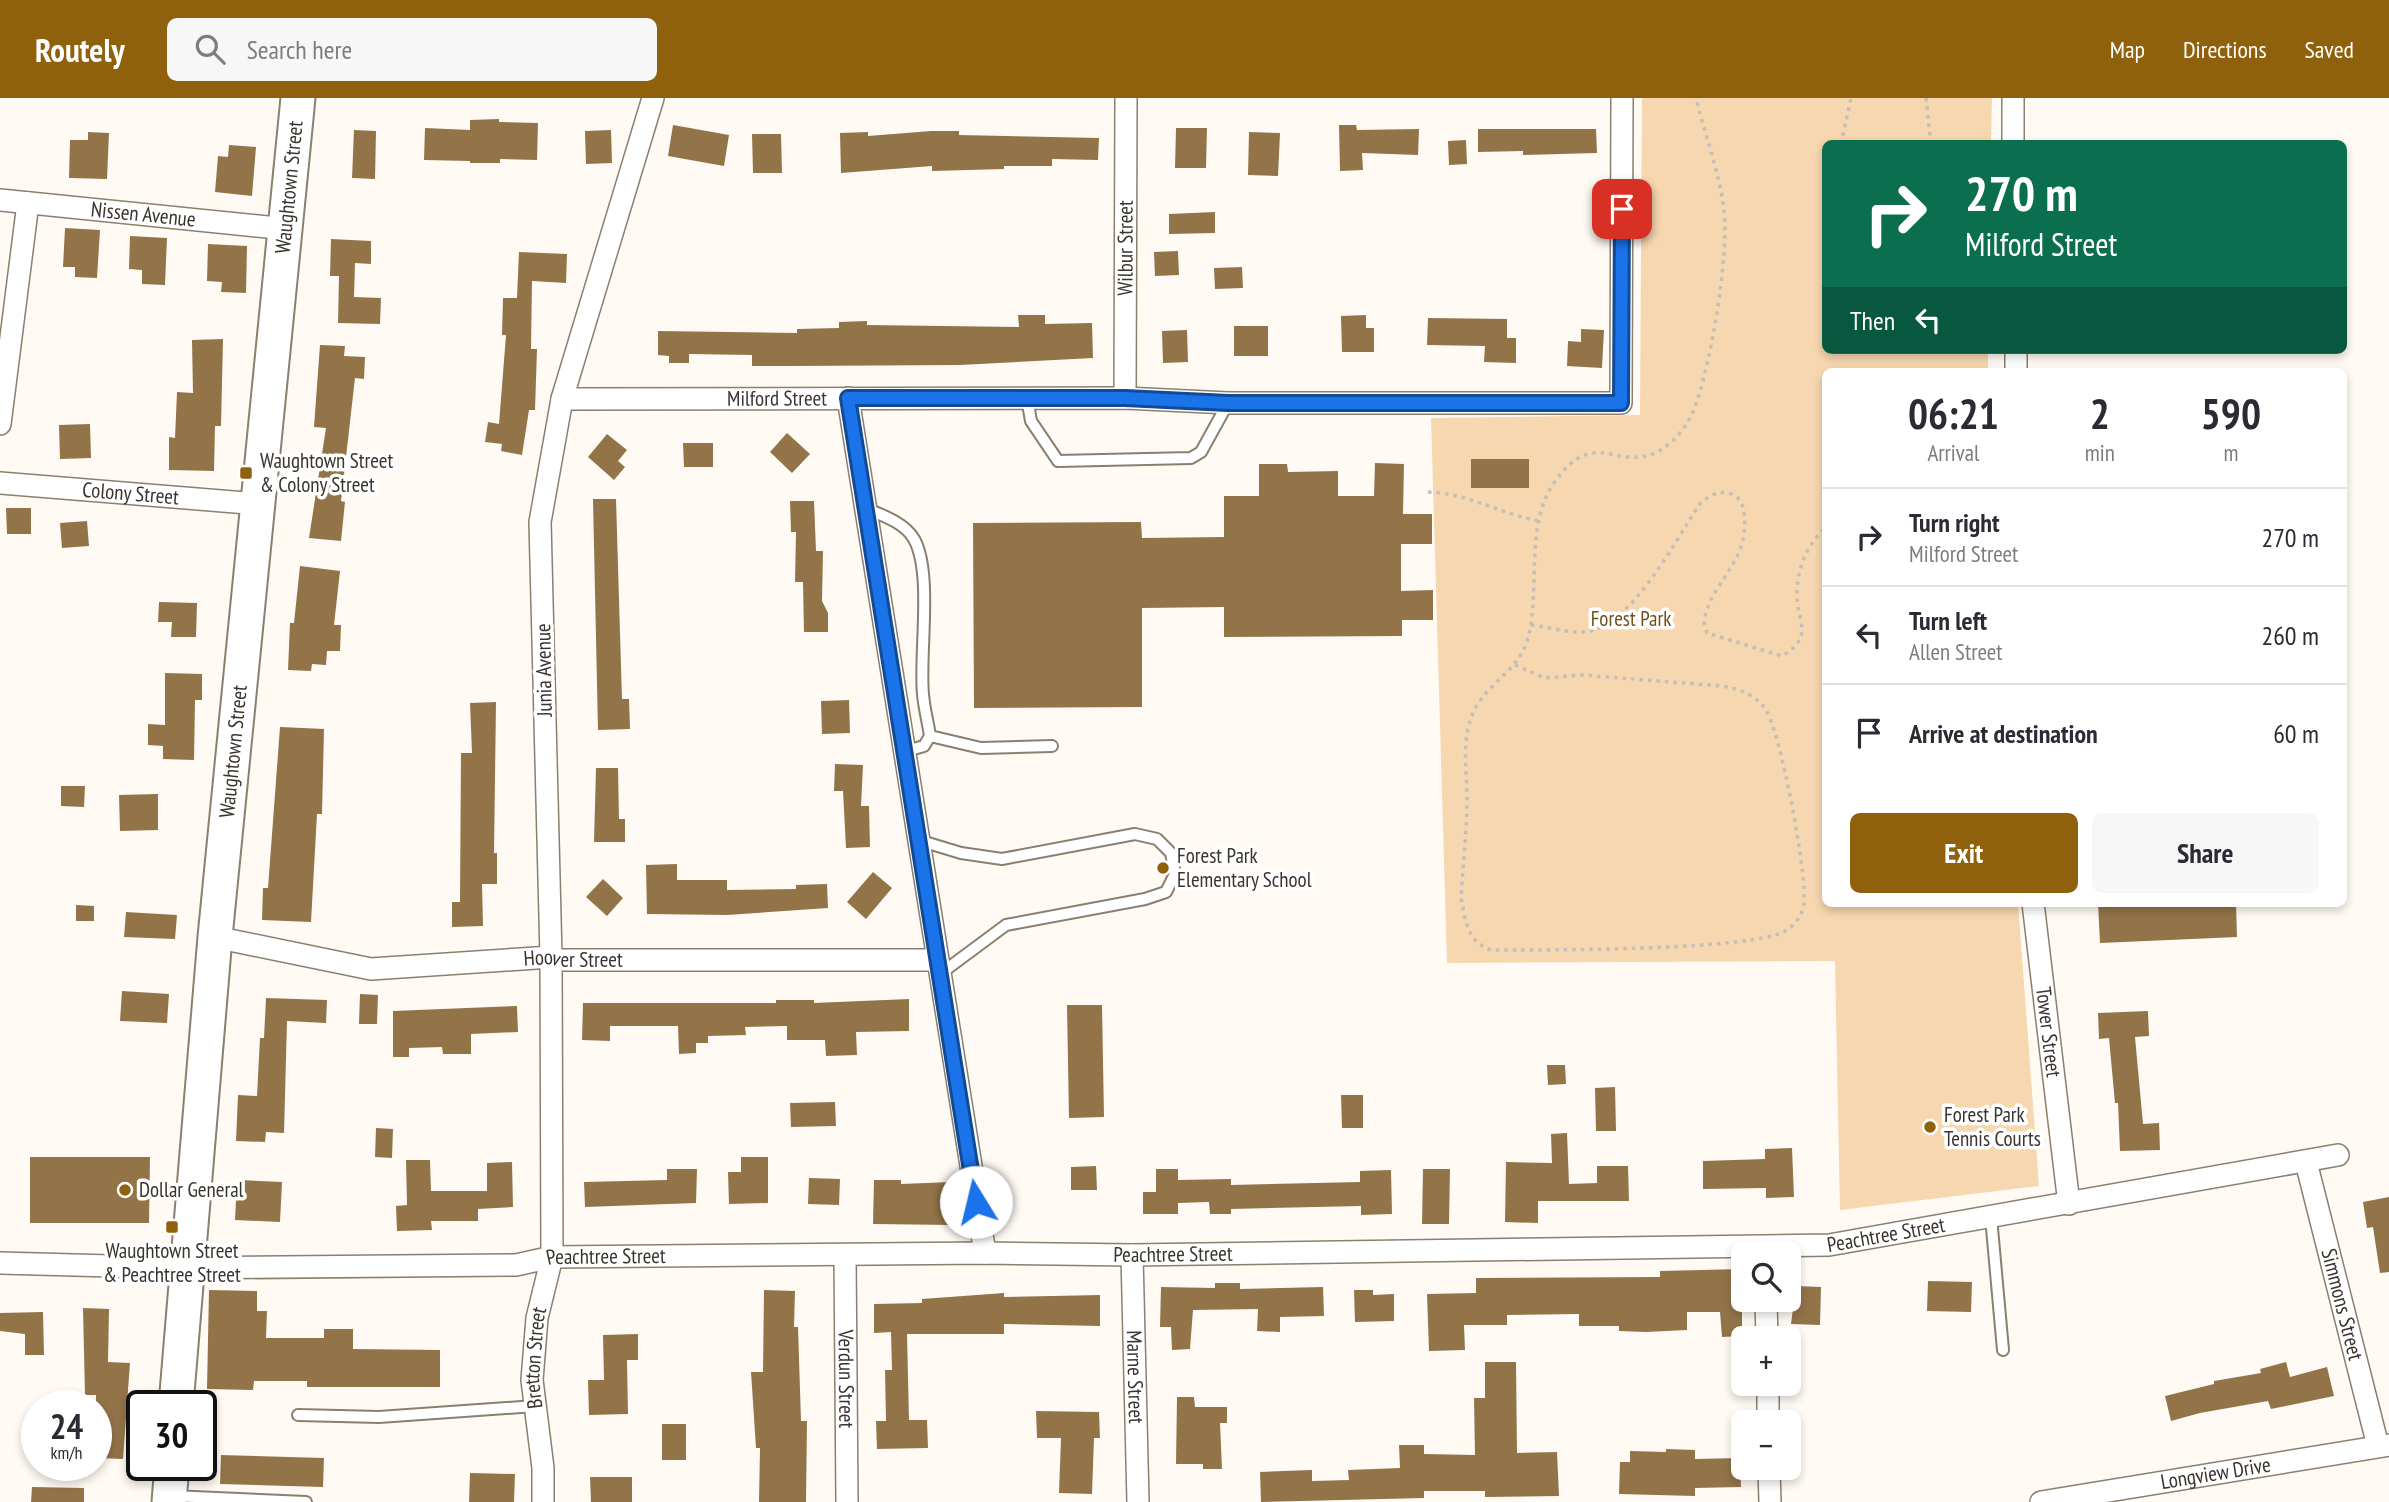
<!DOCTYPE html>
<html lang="en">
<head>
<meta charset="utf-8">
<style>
  body { margin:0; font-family:"PT Sans Narrow",sans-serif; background:#f7f7f7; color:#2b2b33; height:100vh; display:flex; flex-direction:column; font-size:26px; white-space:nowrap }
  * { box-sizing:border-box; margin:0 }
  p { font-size:23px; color:#7c7c81 }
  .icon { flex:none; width:38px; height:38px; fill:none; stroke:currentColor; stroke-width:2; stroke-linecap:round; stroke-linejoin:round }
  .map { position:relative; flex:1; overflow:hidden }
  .details { position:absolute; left:1822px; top:270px; width:525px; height:539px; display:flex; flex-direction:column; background:#fff; border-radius:10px; box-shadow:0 4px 10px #0003 }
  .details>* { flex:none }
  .top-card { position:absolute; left:1822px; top:42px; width:525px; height:214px; border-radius:10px; box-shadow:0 4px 10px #0003; background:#0b6e4f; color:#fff; overflow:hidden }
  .controls { position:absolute; left:1731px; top:1144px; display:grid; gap:14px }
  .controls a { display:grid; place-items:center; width:70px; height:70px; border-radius:10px; background:#fff; box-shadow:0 4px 10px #0003; font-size:35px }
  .speed { position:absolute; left:21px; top:1292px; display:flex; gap:14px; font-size:35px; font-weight:700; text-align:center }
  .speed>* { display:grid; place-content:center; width:91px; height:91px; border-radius:50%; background:#fff; box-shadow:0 4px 10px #0003; line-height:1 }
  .speed small { font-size:18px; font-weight:400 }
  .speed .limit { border:4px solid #111; border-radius:10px; background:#fff; color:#111 }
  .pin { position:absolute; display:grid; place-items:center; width:60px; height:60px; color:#fff; margin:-30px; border-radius:14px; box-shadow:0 4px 10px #0006 }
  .me { position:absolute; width:77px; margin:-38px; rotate:351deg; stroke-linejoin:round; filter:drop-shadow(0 0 5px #0008) }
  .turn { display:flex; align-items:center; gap:24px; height:147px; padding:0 28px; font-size:32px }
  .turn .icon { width:91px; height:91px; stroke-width:2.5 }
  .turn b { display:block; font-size:49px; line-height:60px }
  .then { display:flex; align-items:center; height:66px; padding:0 28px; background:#0003; gap:14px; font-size:26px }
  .eta { display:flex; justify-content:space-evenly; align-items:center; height:119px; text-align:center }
  .eta b { font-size:42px; font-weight:700; line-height:49px }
  .button { display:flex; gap:14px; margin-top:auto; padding:14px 28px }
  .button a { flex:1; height:80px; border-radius:10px; background:#90610d; color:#fff; font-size:28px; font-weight:700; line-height:80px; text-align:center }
  .button a+a { background:#f7f7f7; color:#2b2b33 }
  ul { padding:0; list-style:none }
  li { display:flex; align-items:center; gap:21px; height:98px; padding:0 28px; border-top:2px solid #e1e1e2 }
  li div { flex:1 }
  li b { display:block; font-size:26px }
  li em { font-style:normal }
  header { display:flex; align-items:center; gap:42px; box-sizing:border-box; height:98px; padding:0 35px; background:#90610d; color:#fff }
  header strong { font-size:33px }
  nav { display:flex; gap:38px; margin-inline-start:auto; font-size:24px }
  .search { width:490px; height:63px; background:#f7f7f7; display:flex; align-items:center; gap:18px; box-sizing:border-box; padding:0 24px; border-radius:10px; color:#7c7c81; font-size:26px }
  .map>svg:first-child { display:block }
</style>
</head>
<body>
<header>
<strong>Routely</strong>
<div class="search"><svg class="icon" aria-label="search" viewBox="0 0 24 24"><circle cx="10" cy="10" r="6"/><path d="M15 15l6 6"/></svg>Search here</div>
<nav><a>Map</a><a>Directions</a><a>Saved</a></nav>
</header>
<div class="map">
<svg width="2389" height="1404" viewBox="0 0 2389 1404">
  <rect width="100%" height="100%" fill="#fffaf3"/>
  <path fill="#f6d7af" d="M1642 0H1992L1991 45 1825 46V252H1988V273H1825V805H2018L2039 1088 1840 1112 1835 863 1447 865 1431 320 1640 317Z"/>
  <path fill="#937449" d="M499 21V24L538 25 537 62 500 61V65H470V63L424 62 425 30 470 32V22Z
    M673 27 729 37 724 68 668 58Z
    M1339 27H1356L1357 32 1419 31 1418 57 1362 55 1363 72 1340 73Z
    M1176 30H1207L1206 70H1175Z
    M1478 31H1596L1597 55 1523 57V53L1478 54Z
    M354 32 376 33 375 81 352 80Z
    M611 32 612 65 586 66 585 33Z
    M931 33H959V37L1099 40 1098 62 1052 61V68H1004V71L932 73V68L841 75 840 35 868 34V38Z
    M88 34 109 35 107 81 69 80 70 42H88Z
    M1249 34 1280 35 1278 78 1248 77Z
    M752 36H781L782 75H753Z
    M1466 42 1467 66 1449 67 1448 43Z
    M229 47 256 49 252 98 215 94 218 58 228 59Z
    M1215 114V135L1169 136V116Z
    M65 130 100 132 97 180 75 179V169H63Z
    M130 138 167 140 165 187 142 186V172L129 171Z
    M331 141 371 143V166L355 165 354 199 381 200 380 226 338 225 339 178H330Z
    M208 146 247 148 246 195 221 194 222 184 207 183Z
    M1178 153 1179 177 1155 178 1154 154Z
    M519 154 567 156 566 185 532 183 531 251H537L535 312H529L522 357 501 353 502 346 485 344 488 324 499 326 506 237H502L503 200H517Z
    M1242 169 1243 190 1215 191 1214 170Z
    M1018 217H1045V226L1092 225 1093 260 960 267 790 268H752V257L689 256V265H669V258L658 257V233L797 235V231L839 230V224L867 223V227L1019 229Z
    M1366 217V230H1374V254H1342L1341 218Z
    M1428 220 1507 221V240H1516V265L1484 264 1485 248 1427 247Z
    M1234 228H1268V258H1234Z
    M1581 231 1604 232 1602 270 1567 268 1568 243 1581 244Z
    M1187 232 1188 264 1163 265 1162 233Z
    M223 241 221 328H215L214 373 169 372V339L175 340 177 294 193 295 192 242Z
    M320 247 345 248 344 258 365 259 364 281 355 280 341 403 345 404 341 443 309 440 326 330 314 329Z
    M90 326 91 360 60 361 59 327Z
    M787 335 810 356 792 375 770 354Z
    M607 336 627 352 618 363 625 369 614 382 588 359Z
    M683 345H713V369H684Z
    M1471 361H1529V390H1471Z
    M1375 365 1404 366 1403 416H1432V446H1401V493L1433 492V522H1402V538L1224 539V509L1142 510V609L974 610 973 425 1141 424 1142 440 1224 439V398H1259V366H1287L1288 374 1338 373V398H1374Z
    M593 401H616L622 601H629L630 631 598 632Z
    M790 403H814L816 453H823L822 503 828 515V534H804L803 484H795L796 434H791Z
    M6 410H31V436H7Z
    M87 423 89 448 62 450 60 425Z
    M300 468 340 473 334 527H341L340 553H327L326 567 312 566 311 573 288 572 290 525H294Z
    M159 504 197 505 196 539H171L172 524H158Z
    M165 575 202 576V602H195L194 662 163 661V648L148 647V626L165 627Z
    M849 602 850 635 822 636 821 603Z
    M496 604 494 755H497V786H482L483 828 452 829V804H460L461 655H472L470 605Z
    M280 629 324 631 322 716H317L311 824 262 822 263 790H268Z
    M835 666 863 667 861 708H869L870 749 846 750 843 693H834Z
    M596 670H618L619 721H625V744H594Z
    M61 688H85L84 709 61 708Z
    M158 696V732L120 733 119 697Z
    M677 766V782H727V792L796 791V787L827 786 828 810 727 817 647 816 646 767Z
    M873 774 892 790 866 821 847 804Z
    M603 781 623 800 607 818 586 799Z
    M2098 805H2236L2237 839 2100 845Z
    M76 807 94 808V823H76Z
    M126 814 177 817 175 841 124 839Z
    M122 893 169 896 167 925 120 923Z
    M360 896 378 897 377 926H359Z
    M266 900 327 902 326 925 287 923 284 1035 266 1034 265 1044 236 1043 238 997 257 998 260 940H264Z
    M909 901V933L856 934 857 957 826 958 825 942H787V928L745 929 746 937 708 938V945H696V955L679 956 678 928H610V943L582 942 583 905H776V902H814V905Z
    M1067 907H1102L1104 1019 1069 1020Z
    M517 908 518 934 471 936V956H443L442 949 409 950V959H393V913Z
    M2148 913 2149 938 2135 939 2143 1026 2159 1025 2160 1052 2120 1053 2118 1005H2115L2109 940 2099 941 2098 915Z
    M1547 967H1565L1566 986 1548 987Z
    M1615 989 1616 1033H1596L1595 990Z
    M1341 997H1363V1030H1342Z
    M835 1004 836 1028 791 1029 790 1005Z
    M376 1030 393 1031 392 1060 375 1059Z
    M1567 1035 1569 1086 1597 1085V1068H1628L1629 1103H1538V1125L1505 1124 1506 1064 1552 1065 1551 1036Z
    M1792 1050 1794 1099 1766 1100V1090L1703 1091V1063L1765 1061V1051Z
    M30 1059H150L149 1125H30Z
    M741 1059H768V1105L729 1106 728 1074H741Z
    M406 1062H430L431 1093H487V1065L512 1064 513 1109 478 1111V1123H431L432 1132 397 1133 396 1108 407 1107Z
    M1096 1068 1097 1092H1071V1069Z
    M667 1071H697L696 1105 585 1109 584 1084 667 1082Z
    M1156 1071H1178V1082L1231 1081V1087L1360 1084V1073L1391 1072 1392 1116 1361 1117V1108L1231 1111V1116H1210L1209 1104 1178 1105V1116H1143V1094H1156Z
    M1423 1071H1450L1449 1126H1422Z
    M809 1080 840 1081 839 1107 808 1106Z
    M237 1082 282 1084 280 1124 235 1122Z
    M874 1082H901V1086L951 1084 953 1127 873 1126Z
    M2389 1099V1174L2380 1175 2373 1129 2367 1130 2363 1104Z
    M1742 1171V1238L1722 1239 1720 1214H1687V1232L1646 1234 1619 1233V1228H1579V1216L1507 1217V1227H1464L1465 1252 1429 1253 1427 1196 1476 1195V1180L1660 1179V1173Z
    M1928 1183 1972 1184 1971 1214 1927 1213Z
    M1215 1185H1240V1191L1323 1189 1324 1218 1280 1219V1234L1257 1233 1258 1211 1193 1212 1190 1251 1172 1252 1171 1229H1160L1161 1189 1215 1190Z
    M1796 1188 1821 1189 1820 1227 1791 1226Z
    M209 1192 257 1193V1213H267L266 1240H324V1231H353V1251L440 1252V1289H307V1283H254L253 1292 207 1291Z
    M764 1192 795 1193 794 1229H798L801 1323H807L806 1404H759L760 1350H756L751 1274H763Z
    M1354 1192H1373V1197L1394 1196V1223L1355 1224Z
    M1004 1195V1199L1100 1197V1228L1004 1226V1236H907L909 1322H927L928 1350 877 1351 876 1323H886L885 1272H892L891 1234 874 1235V1206L922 1205V1201Z
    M83 1210 109 1211 108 1264 130 1265 123 1361 96 1360V1297H85Z
    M43 1214 44 1257H25V1236L0 1233V1215Z
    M638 1236V1262H627L628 1316 589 1317 588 1282H604L603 1237Z
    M1485 1264H1516L1517 1355 1557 1354 1559 1398 1485 1399V1393H1424V1400L1261 1404 1260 1374 1312 1372V1383L1349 1382 1348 1372 1400 1370 1399 1347H1424V1356L1475 1357 1474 1300H1485Z
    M2286 1264 2290 1279 2327 1269 2334 1298 2271 1311 2268 1303 2200 1315 2171 1323 2165 1298 2214 1286V1283L2261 1275 2260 1271Z
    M1177 1299H1194L1195 1309H1227V1325H1220L1222 1371H1203V1366H1176Z
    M1036 1313 1099 1314 1100 1340H1094L1092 1396 1059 1395 1061 1340H1037Z
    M662 1326H686V1362H662Z
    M1666 1351 1695 1352V1361L1740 1360 1741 1389 1695 1390V1398L1619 1396 1620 1364H1630V1353L1666 1354Z
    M221 1357 324 1360 323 1389 220 1386Z
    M470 1375 515 1376 514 1404H469Z
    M590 1379H632V1404H591Z
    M32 1389 84 1390V1404H31Z"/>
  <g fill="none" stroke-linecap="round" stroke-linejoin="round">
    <g stroke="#8b7f6f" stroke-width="14">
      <path id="service" d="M1027 300 1031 323 1058 363 1191 360 1201 354 1228 305
        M865 410C882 417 905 425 914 441 933 475 919 556 923 596 924 610 928 624 930 638L924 648 903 654
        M930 638 981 650 1052 648
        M918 742 961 755 1002 761 1135 736 1157 741 1171 755 1175 776 1166 794 1145 801 1006 827 940 876
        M1991 1119 2003 1252
        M298 1317 379 1319 535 1308
        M172 1398 306 1404"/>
    </g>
    <g stroke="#8b7f6f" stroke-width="24">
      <g id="minor">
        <path d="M2013 0V46"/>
        <path id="s1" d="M0 102 287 131"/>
        <path d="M2016 252V273"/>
        <path d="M848 300 985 1155"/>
        <path id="s2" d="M1125 300 1126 0"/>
        <path id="s3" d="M562 301 1125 300 1228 305H1621L1622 0"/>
        <path d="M0 326 28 105"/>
        <path id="s4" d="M0 385 260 406"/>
        <path id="s5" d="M2033 805 2069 1106"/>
        <path id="s6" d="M215 839 371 871 551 859 561 862H936"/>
        <path id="s7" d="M2306 1064 2378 1348"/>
        <path id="s8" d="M845 1157 847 1404"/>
        <path id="s9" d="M1132 1157 1138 1404"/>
        <path id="s10" d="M0 1165 185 1170 516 1167 552 1159 985 1155 1132 1157 1829 1147 2338 1057"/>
        <path d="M1766 1202 1767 1241"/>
        <path d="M1768 1286V1325"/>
        <path d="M1769 1370 1770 1404"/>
        <path id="s11" d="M543 1404V1370L532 1282 537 1220 552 1159 551 859 540 424 562 301 653 0"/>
        <path id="s12" d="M2041 1404 2389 1347"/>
      </g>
    </g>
    <g stroke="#8b7f6f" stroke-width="37">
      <g id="primary">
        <path id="s13" d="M176 1307 215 839 298 0"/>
        <path d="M169 1404 172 1367"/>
      </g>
    </g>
    <path stroke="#c3beb7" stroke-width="3.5" stroke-dasharray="3.5 5" stroke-linecap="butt" d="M1926 0 1931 46
      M1841 46 1851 0
      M1428 394C1467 395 1501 416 1539 423
      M1531 527C1548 529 1568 535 1585 534 1630 530 1676 442 1699 407 1707 399 1716 393 1728 395 1738 397 1743 405 1744 414 1751 465 1710 483 1704 524L1707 535 1782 558C1790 553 1798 548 1801 538 1804 526 1797 512 1797 500 1796 473 1806 448 1825 430
      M1515 567 1545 580 1582 577 1722 588C1739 591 1752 595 1764 609 1780 628 1808 780 1804 806 1802 817 1796 826 1787 832 1759 853 1539 852 1491 852 1467 844 1465 821 1461 799 1463 769 1466 739 1467 709 1468 678 1460 645 1473 615 1486 585 1519 574 1528 540 1541 491 1524 428 1554 385 1594 327 1616 374 1657 354 1674 345 1687 329 1694 311 1711 268 1729 158 1724 113 1720 76 1705 37 1696 0"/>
    <use href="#service" stroke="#fff" stroke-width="10"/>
    <use href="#minor" stroke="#fff" stroke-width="21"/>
    <use href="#primary" stroke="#fff" stroke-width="33"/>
  </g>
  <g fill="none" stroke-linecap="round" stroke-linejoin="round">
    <g stroke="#114b97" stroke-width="18">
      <path id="route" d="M976 1104 848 300H1125L1228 305H1621L1622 111"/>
    </g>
    <use href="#route" stroke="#1a73e8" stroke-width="12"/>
  </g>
  <g fill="#90610d" stroke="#fff" stroke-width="2.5">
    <rect x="239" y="368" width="14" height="14" rx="3.5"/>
    <circle cx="1163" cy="770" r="7"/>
    <circle cx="1930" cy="1029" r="7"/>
    <circle cx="125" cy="1092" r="7"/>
    <rect x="165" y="1122" width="14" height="14" rx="3.5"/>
  </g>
  <g text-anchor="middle" stroke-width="7" stroke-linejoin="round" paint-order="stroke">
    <g font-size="21" fill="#39342d" stroke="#fff">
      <text dy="7" stroke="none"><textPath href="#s13" startOffset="1223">Waughtown Street</textPath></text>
      <text dy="7" stroke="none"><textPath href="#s1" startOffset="144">Nissen Avenue</textPath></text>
      <text dy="7" stroke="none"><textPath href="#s2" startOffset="150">Wilbur Street</textPath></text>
      <text dy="7" stroke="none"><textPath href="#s3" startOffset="215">Milford Street</textPath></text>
      <text dy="7" stroke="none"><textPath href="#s4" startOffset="131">Colony Street</textPath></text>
      <text transform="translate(544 572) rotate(-91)" y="7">Junia Avenue</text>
      <text dy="7" stroke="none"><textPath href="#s13" startOffset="656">Waughtown Street</textPath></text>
      <text dy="7" stroke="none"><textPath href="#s6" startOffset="362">Hoover Street</textPath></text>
      <text dy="7" stroke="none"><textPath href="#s5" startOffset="130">Tower Street</textPath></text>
      <text dy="7" stroke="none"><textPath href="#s10" startOffset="1888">Peachtree Street</textPath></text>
      <text dy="7" stroke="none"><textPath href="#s10" startOffset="1174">Peachtree Street</textPath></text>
      <text dy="7" stroke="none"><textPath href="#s10" startOffset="607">Peachtree Street</textPath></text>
      <text dy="7" stroke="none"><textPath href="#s7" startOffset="147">Simmons Street</textPath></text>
      <text dy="7" stroke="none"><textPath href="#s11" startOffset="145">Bretton Street</textPath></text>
      <text dy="7" stroke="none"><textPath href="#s9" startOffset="122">Marne Street</textPath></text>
      <text dy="7" stroke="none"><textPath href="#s8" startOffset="124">Verdun Street</textPath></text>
      <text dy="7" stroke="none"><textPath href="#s12" startOffset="177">Longview Drive</textPath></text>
    </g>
    <g font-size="21" fill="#39342d" stroke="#fff" text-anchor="start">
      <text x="260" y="370">Waughtown Street<tspan x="260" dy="24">&amp; Colony Street</tspan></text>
      <text x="1177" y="765">Forest Park<tspan x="1177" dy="24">Elementary School</tspan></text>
      <text x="1944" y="1024">Forest Park<tspan x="1944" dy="24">Tennis Courts</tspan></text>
      <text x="139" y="1099">Dollar General</text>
      <text x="172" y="1160" text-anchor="middle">Waughtown Street<tspan x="172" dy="24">&amp; Peachtree Street</tspan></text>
    </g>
    <g font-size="21" fill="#72501c" stroke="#fff">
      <text x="1631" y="528">Forest Park</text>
    </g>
  </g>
</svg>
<div class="controls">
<a><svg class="icon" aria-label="search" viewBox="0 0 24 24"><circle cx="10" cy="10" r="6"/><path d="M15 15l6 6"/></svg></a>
<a>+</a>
<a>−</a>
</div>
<div class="speed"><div>24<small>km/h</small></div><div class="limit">30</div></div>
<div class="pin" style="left:1622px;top:111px;background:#d93025"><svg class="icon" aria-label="arrive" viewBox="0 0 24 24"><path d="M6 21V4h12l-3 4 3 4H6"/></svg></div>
<svg class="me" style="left:976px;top:1104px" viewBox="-20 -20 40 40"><circle r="19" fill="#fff"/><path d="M0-13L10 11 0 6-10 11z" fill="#1a73e8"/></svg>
<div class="top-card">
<div class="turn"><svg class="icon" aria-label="right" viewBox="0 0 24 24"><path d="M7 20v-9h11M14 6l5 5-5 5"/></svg><div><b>270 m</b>Milford Street</div></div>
<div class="then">Then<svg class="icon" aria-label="left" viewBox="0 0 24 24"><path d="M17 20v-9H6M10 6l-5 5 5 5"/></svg></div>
</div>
<section class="details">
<div class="eta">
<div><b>06:21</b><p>Arrival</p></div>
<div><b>2</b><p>min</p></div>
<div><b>590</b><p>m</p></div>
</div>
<ul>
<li><svg class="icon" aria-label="right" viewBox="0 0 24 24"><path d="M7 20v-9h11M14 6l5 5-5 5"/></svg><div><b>Turn right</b><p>Milford Street</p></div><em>270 m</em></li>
<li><svg class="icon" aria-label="left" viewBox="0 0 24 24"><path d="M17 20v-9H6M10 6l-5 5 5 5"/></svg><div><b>Turn left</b><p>Allen Street</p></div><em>260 m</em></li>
<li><svg class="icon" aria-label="arrive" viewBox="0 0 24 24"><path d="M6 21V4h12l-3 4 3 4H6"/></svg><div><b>Arrive at destination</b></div><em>60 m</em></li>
</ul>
<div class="button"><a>Exit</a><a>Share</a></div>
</section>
</div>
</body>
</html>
